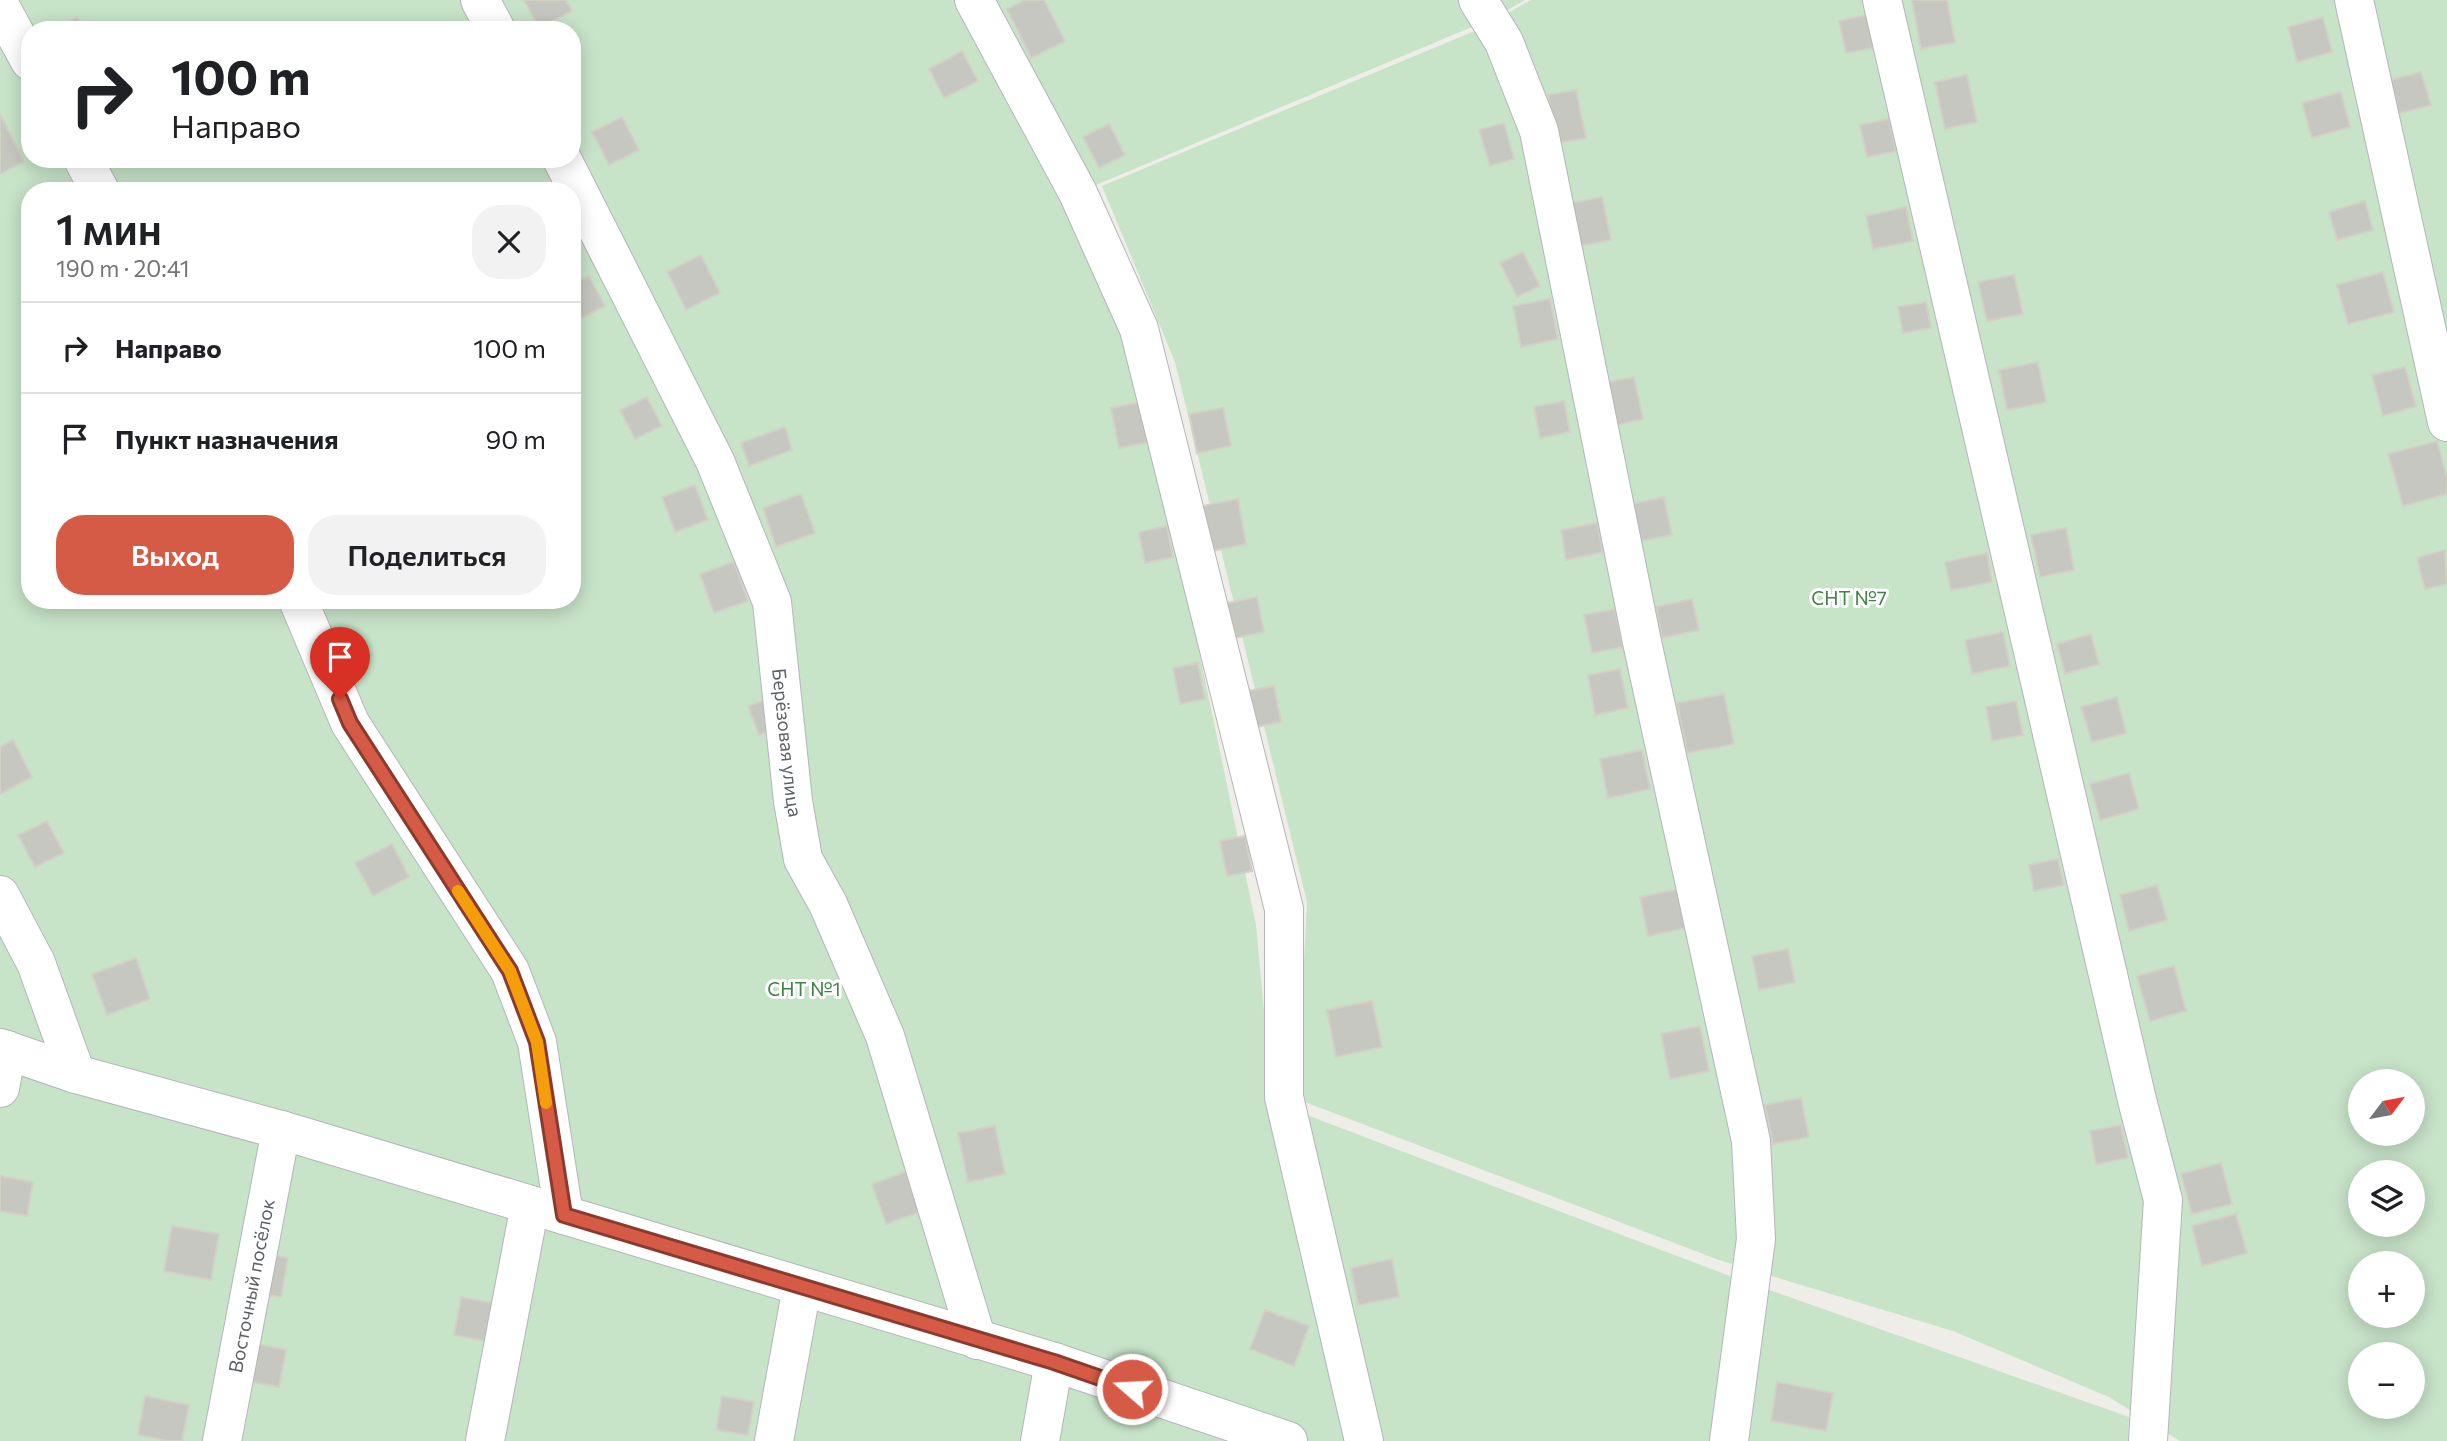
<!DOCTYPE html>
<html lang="ru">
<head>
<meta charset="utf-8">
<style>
  body { margin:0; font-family:Commissioner,sans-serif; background:#f2f2f2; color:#202124; height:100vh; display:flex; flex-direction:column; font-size:26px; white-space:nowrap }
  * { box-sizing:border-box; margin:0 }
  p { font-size:23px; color:#757577 }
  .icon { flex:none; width:38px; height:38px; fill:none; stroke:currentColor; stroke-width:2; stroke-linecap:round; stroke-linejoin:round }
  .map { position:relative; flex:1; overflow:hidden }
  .details { position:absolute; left:21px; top:182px; width:560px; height:427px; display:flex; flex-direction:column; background:#fff; border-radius:28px; box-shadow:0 4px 18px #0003 }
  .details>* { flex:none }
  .guide { position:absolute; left:21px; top:21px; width:560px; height:147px; border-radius:28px; box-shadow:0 4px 18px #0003; background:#fff; color:#202124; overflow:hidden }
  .needle { width:46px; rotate:58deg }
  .buttons { position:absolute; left:2348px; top:1069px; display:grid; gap:14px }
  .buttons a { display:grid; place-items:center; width:77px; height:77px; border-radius:50%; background:#fff; box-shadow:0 4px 18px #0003; font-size:35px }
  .pin { position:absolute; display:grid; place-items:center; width:60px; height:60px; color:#fff; margin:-72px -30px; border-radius:50% 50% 50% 0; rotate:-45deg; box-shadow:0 0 7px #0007 }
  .pin .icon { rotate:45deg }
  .me { position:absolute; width:77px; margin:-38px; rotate:289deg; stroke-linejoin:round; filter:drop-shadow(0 0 5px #0008) }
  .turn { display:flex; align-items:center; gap:24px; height:147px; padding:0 35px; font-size:32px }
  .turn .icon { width:91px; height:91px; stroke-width:2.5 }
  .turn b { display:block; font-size:49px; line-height:60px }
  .round { display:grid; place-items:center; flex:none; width:74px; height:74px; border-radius:28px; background:#f2f2f2 }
  .headline { display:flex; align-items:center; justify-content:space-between; height:119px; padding:0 35px }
  h1 { font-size:42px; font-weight:600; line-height:52px }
  .button { display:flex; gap:14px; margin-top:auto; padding:14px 35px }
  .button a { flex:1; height:80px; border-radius:28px; background:#d55b46; color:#fff; font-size:28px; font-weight:600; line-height:80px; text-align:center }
  .button a+a { background:#f2f2f2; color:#202124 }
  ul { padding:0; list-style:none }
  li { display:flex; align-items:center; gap:21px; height:91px; padding:0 35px; border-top:2px solid #e0e0e0 }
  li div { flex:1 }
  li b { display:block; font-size:26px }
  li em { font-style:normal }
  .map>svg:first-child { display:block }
</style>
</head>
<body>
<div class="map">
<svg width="2447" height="1441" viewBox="0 0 2447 1441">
  <rect width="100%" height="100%" fill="#efede7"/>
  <path fill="#c7e3c8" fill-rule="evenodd" d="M0 0H1525L1498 16 1072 195 1133 333 1256 925 1266 1033 1278 1104 1727 1275 2129 1417 2128 1441H0ZM30 30H572V159H30ZM30 191H572V600H30Z
    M1531 0H2447V1441H2180L2109 1397 1953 1331 1719 1260 1297 1099 1307 902 1175 362 1102 186 1482 28ZM2361 1082H2413V1134H2361ZM2361 1172H2413V1225H2361ZM2361 1264H2413V1316H2361ZM2361 1354H2413V1407H2361Z"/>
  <path fill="#c7c7c1" stroke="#d3d0c6" stroke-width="2" d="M524 0H566L572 11 539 28Z
    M1025 0H1044L1065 41 1031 58 1007 9Z
    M1912 0H1947L1955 42 1921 49Z
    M1867 15 1874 48 1846 53 1839 21Z
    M77 17 84 30H52Z
    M2323 17 2332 52 2297 62 2288 27Z
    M962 51 978 81 944 98 929 69Z
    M2421 72 2431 105 2396 114 2387 81Z
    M1967 75 1977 122 1945 129 1935 82Z
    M1576 90 1586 138 1558 143 1548 95Z
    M2341 92 2350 127 2312 138 2302 103Z
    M0 114 24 162 0 174Z
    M622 117 639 150 609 165 592 132Z
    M1889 119 1896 151 1867 157 1860 125Z
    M1504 123 1514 159 1490 166 1479 130Z
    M1109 124 1125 155 1099 168 1083 137Z
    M1602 197 1611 240 1574 247 1566 204Z
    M2365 201 2373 230 2337 240 2329 212Z
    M1906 207 1913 241 1873 249 1866 216Z
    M1523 252 1540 286 1517 297 1500 263Z
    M701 255 720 293 686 310 667 272Z
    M2383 272 2394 312 2348 324 2337 285Z
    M2014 275 2023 314 1987 321 1978 282Z
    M589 276 605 306 572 323V284Z
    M1550 299 1558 339 1521 347 1513 306Z
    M1926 302 1931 328 1903 333 1898 307Z
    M2038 362 2046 402 2007 410 1999 370Z
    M2405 367 2416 406 2383 416 2372 375Z
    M1634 377 1643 419 1616 425 1607 382Z
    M647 397 662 426 635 439 620 410Z
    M1564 401 1570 432 1540 438 1534 407Z
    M1141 402 1149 442 1119 448 1111 408Z
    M1223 408 1231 446 1197 453 1189 414Z
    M785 427 792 450 749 466 741 443Z
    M2437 441 2447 477V494L2403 506 2388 454Z
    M695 485 708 520 675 532 662 497Z
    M801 494 815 533 776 547 763 508Z
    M1664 497 1672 535 1640 541 1632 504Z
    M1238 499 1246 544 1212 551 1203 506Z
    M1597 523 1603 552 1566 560 1561 530Z
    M1167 526 1173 557 1145 563 1139 532Z
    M2066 528 2074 570 2040 577 2031 535Z
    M2445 550 2447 584 2425 589 2417 558Z
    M1987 553 1992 582 1951 590 1945 562Z
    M734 562 748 601 714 613 700 574Z
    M1257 597 1264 632 1234 638 1227 603Z
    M1692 599 1699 630 1662 638 1656 607Z
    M1615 609 1623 647 1592 653 1584 615Z
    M2003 632 2010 666 1972 674 1965 640Z
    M2091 634 2099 664 2065 674 2057 644Z
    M1198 663 1205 699 1180 704 1173 668Z
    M1620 669 1628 708 1595 715 1588 675Z
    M1274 686 1281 722 1256 727 1248 691Z
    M1724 694 1734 744 1687 753 1677 703Z
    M779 695 790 724 759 735 748 706Z
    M2117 697 2126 733 2092 742 2081 707Z
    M2016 701 2023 735 1992 741 1986 707Z
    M13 740 32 777 0 794V747Z
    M1642 750 1650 789 1608 798 1600 759Z
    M2129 773 2139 809 2100 820 2090 784Z
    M47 821 64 853 35 867 18 835Z
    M1245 836 1252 871 1227 876 1220 841Z
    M392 844 409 877 373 896 355 863Z
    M2058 859 2064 885 2034 891 2029 865Z
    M2157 885 2167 920 2129 931 2120 895Z
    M1679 889 1686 928 1648 936 1640 897Z
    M1788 949 1795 982 1759 990 1752 956Z
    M136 958 150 999 107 1015 92 974Z
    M2174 966 2186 1011 2150 1021 2137 976Z
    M1372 1001 1382 1047 1336 1057 1327 1010Z
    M1700 1026 1709 1071 1670 1079 1661 1034Z
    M1801 1098 1809 1137 1773 1144 1765 1105Z
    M2121 1125 2128 1158 2096 1164 2090 1131Z
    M995 1126 1005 1174 968 1182 958 1133Z
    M2221 1163 2232 1204 2192 1214 2181 1174Z
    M908 1171 923 1211 886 1224 872 1184Z
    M0 1176 33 1182 27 1216 0 1211Z
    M2236 1214 2247 1253 2202 1266 2192 1226Z
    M172 1226 219 1234 211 1280 164 1271Z
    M255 1251 288 1258 281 1297 248 1292Z
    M1392 1259 1399 1297 1358 1305 1351 1268Z
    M461 1297 493 1303 486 1341 454 1335Z
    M1265 1310 1309 1326 1294 1366 1250 1349Z
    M248 1342 286 1350 279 1387 242 1380Z
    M1777 1382 1833 1393 1826 1431 1771 1421Z
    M145 1396 189 1405 182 1441H168L138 1435Z
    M722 1396 754 1402 748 1435 716 1430Z"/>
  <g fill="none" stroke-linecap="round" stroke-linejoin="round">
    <g stroke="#b4b6ba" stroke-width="40">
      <g id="minor">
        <path d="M480 0 496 30"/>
        <path d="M974 0 1078 193 1139 329 1284 909V1097L1364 1441"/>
        <path d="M1478 0 1504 42 1539 131 1642 642 1751 1141 1756 1239 1729 1441"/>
        <path d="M1882 0 2137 1100 2163 1200 2148 1441"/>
        <path d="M2354 0 2447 422"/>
        <path d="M0 6 30 61"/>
        <path d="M83 159 100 191"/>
        <path id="s1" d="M562 159 715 461 772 602 793 801 803 859 828 904 885 1036 977 1340"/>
        <path d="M298 600 350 723 510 971 537 1042 564 1215"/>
        <path d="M0 895 36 963 76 1074"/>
        <path d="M0 1048 76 1074 281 1130 1054 1362 1288 1441"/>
        <path d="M0 1088 7 1050"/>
        <path id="s2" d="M222 1441 281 1130"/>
        <path d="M485 1441 530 1205"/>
        <path d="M774 1441 802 1287"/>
        <path d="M1040 1441 1054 1362"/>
      </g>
    </g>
    <use href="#minor" stroke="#fff" stroke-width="38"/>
  </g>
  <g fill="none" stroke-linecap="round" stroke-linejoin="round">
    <g stroke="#8a3b2e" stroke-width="18">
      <path id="route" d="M340 699 350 723 510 971 537 1042 564 1215 1054 1362 1132 1389"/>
    </g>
    <use href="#route" stroke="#d55b46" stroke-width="12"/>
    <path stroke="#f59e0b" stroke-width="12" d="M458 891 510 971 537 1042 546 1103"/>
  </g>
  <g text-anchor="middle" stroke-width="6" stroke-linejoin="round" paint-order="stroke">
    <g font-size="19" fill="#418248" stroke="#fff">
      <text x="1849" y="605">СНТ №7</text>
      <text x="804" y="996">СНТ №1</text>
    </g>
    <g font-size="19" fill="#5e6165" stroke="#fff">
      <text dy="7" stroke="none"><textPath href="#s1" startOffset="632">Берёзовая улица</textPath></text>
      <text dy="7" stroke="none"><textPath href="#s2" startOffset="158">Восточный посёлок</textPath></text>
    </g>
  </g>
</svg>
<div class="buttons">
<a><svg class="needle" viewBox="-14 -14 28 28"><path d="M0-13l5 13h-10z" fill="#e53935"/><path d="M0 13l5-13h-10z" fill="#757577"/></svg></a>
<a><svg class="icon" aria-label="layers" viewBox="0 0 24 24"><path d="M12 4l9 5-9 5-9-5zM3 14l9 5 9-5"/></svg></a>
<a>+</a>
<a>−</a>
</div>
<div class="pin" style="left:340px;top:699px;background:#d93025"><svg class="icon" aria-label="arrive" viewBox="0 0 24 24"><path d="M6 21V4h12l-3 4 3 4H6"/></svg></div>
<svg class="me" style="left:1132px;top:1389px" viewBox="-20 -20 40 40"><circle r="17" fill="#d55b46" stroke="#fff" stroke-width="3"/><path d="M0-11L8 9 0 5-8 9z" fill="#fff"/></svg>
<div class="guide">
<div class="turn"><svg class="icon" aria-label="right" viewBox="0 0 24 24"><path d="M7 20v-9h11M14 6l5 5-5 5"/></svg><div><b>100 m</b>Направо</div></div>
</div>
<section class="details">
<div class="headline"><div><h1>1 мин</h1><p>190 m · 20:41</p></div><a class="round"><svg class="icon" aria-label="close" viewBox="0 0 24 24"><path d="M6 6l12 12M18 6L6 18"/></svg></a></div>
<ul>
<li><svg class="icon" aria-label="right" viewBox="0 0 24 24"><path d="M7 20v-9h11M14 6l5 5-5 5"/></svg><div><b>Направо</b></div><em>100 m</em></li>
<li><svg class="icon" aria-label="arrive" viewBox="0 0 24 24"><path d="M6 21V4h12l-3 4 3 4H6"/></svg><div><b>Пункт назначения</b></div><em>90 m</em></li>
</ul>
<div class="button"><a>Выход</a><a>Поделиться</a></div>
</section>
</div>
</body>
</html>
